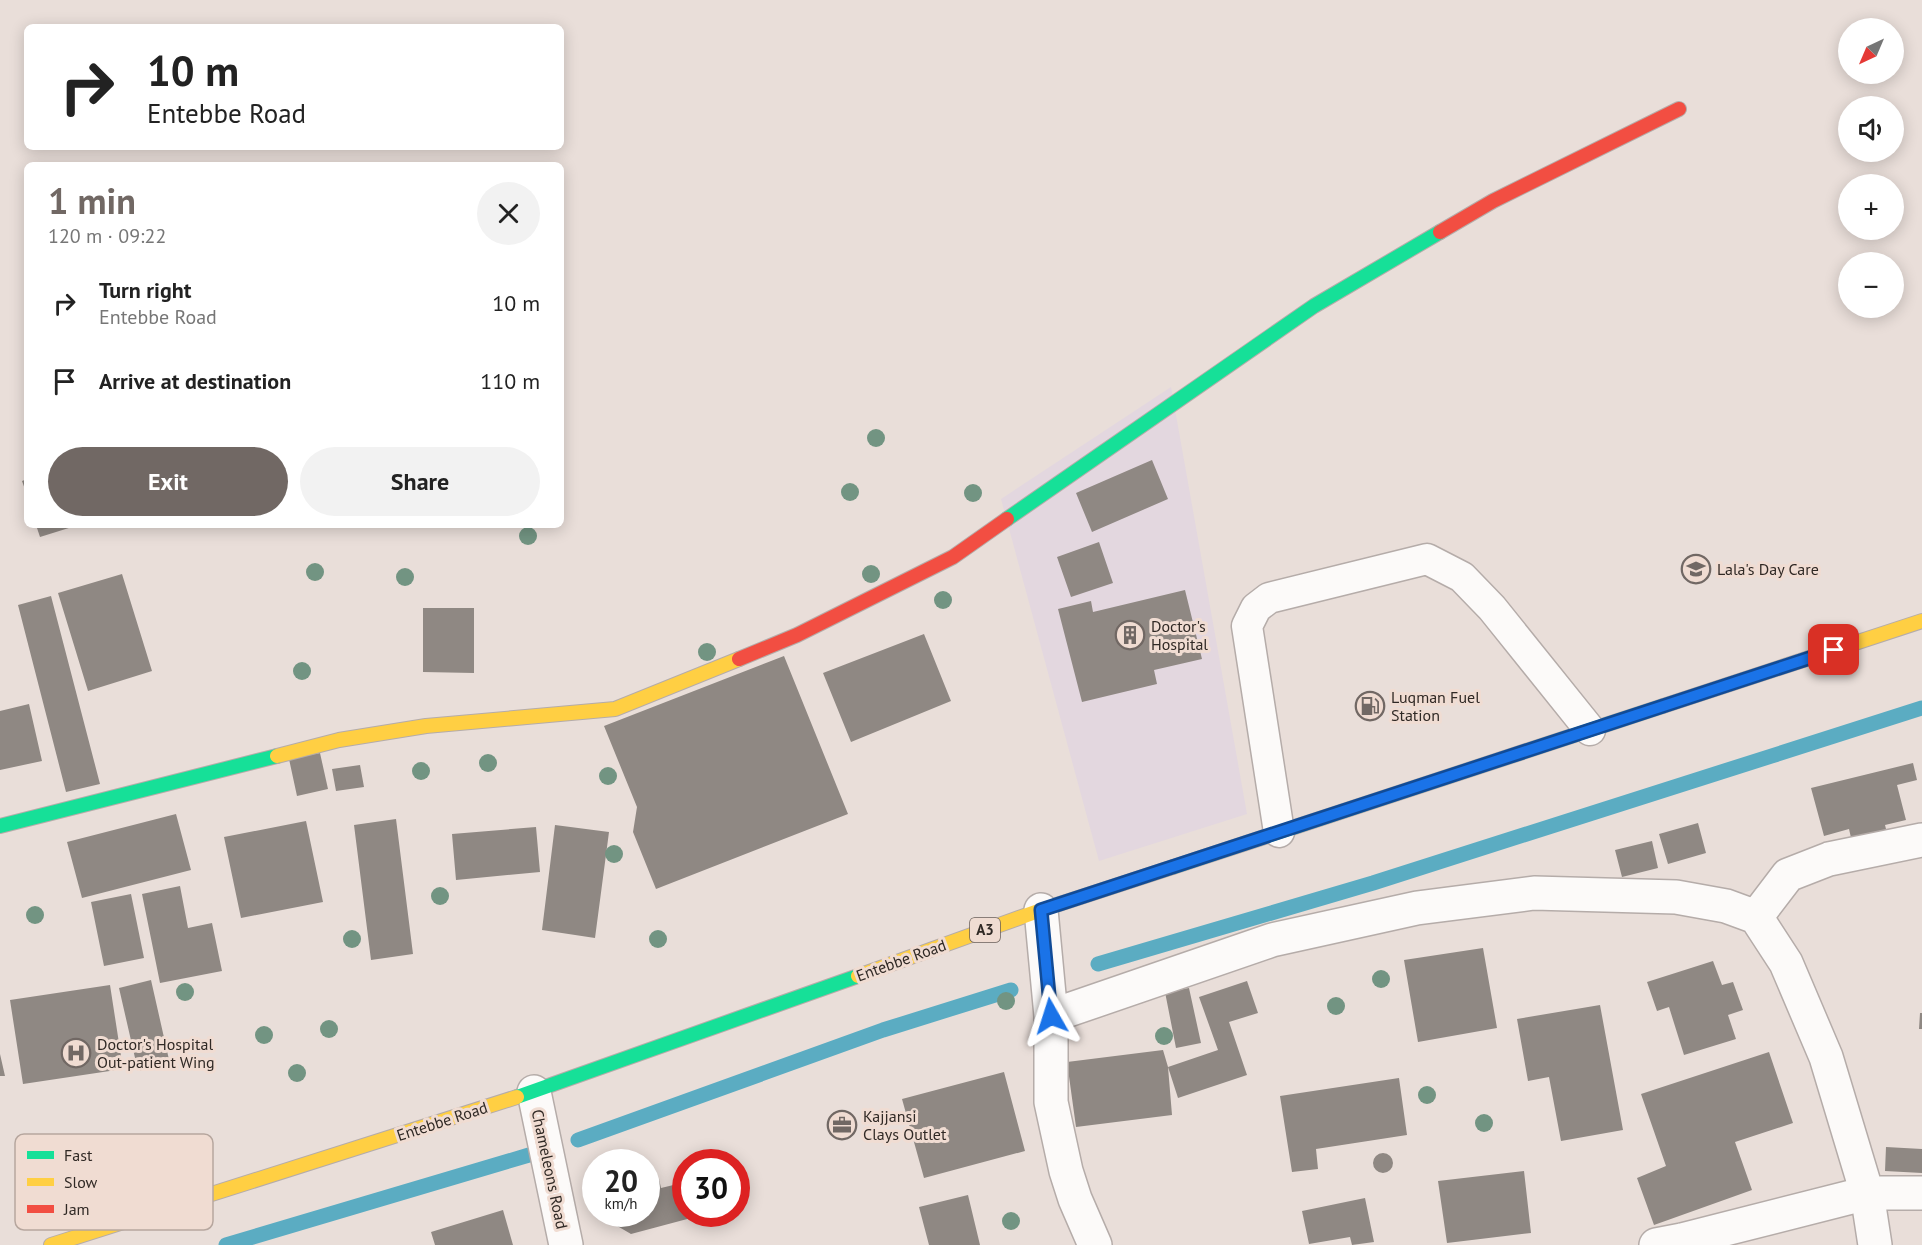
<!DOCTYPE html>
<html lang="en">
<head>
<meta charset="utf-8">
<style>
  body { margin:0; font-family:"PT Sans",sans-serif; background:#f2f2f2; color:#222; height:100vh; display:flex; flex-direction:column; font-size:22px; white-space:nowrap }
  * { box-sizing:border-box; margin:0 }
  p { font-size:20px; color:#767676 }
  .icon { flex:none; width:33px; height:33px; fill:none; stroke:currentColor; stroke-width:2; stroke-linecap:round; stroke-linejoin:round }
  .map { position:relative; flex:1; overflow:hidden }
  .drawer { position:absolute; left:24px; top:162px; width:540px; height:366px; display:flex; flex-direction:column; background:#fff; border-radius:9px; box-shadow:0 3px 15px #0003 }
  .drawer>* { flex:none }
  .banner { position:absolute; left:24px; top:24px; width:540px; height:126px; border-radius:9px; box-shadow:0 3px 15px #0003; background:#fff; color:#222; overflow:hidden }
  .needle { width:39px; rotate:224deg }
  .buttons { position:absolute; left:1838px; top:18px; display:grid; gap:12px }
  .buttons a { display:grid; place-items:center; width:66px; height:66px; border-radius:50%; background:#fff; box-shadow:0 3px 15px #0003; font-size:30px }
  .speed { position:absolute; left:582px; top:1149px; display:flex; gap:12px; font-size:30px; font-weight:700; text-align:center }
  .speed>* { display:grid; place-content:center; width:78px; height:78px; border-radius:50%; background:#fff; box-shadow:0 3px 15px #0003; line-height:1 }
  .speed small { font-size:15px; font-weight:400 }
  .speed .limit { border:9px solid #d22; background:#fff; color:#111 }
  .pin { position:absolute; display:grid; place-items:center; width:51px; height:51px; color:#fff; margin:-26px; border-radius:12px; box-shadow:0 3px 9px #0006 }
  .me { position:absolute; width:66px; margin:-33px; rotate:354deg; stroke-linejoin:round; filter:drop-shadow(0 0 4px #0008) }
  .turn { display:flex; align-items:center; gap:21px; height:126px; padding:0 24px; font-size:27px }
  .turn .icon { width:78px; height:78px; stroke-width:2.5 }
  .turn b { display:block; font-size:42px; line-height:51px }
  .round { display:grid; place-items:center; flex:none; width:63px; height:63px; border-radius:32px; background:#f2f2f2 }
  .overview { display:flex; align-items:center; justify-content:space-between; height:102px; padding:0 24px }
  h1 { font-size:36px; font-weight:700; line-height:45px; color:#716864 }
  .cta { display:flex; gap:12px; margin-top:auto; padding:12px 24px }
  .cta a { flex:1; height:69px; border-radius:36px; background:#716864; color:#fff; font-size:24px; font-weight:700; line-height:69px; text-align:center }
  .cta a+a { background:#f2f2f2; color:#222 }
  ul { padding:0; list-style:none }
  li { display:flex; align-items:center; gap:18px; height:78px; padding:0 24px }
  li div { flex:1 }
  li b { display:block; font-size:22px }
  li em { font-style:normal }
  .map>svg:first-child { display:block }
</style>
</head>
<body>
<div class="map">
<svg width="1922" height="1245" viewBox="0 0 1922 1245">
  <rect width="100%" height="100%" fill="#e9ded9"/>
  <path fill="#e3d7df" d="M1171 387 1247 814 1099 861 1001 499Z"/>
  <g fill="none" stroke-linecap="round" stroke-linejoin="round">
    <path stroke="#5bacc2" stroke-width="15" d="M1098 964 1373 883 1922 708
      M578 1140 883 1030 1011 990
      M226 1245 529 1155"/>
  </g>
  <path fill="#8f8883" d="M1152 460 1168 499 1092 532 1076 493Z
    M27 479V495L22 481Z
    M36 525H71L72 527 40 537Z
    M1099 542 1113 583 1071 597 1057 557Z
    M122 574 152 671 88 691 58 593Z
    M1185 590 1202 659 1154 670 1157 684 1082 702 1058 609 1091 601 1093 612Z
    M51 596 100 784 66 792 18 605Z
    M423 608H474V673L423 672Z
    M924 634 951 701 851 742 823 673Z
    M784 656 848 814 656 889 633 832 637 807 604 726Z
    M29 704 42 761 0 770V711Z
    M320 753 328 789 297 796 289 759Z
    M1913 763 1917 780 1897 785 1906 820 1885 825 1887 833 1852 842 1849 829 1824 836 1811 788Z
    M360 765 364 787 336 791 332 769Z
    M176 814 191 870 82 898 67 842Z
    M396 819 413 954 371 960 354 825Z
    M306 821 323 902 241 918 224 837Z
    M1698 823 1706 853 1668 864 1659 834Z
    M555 825 609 832 595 938 542 930Z
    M536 827 540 872 456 880 452 834Z
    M1652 841 1658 868 1622 877 1615 850Z
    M180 886 188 928 212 923 222 971 160 983 142 894Z
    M131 894 144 958 104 966 91 902Z
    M1483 948 1497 1028 1418 1042 1404 960Z
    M1713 961 1722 985 1733 982 1743 1010 1728 1015 1736 1039 1684 1055 1669 1007 1657 1011 1647 982Z
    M151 980 170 1064 138 1071 119 988Z
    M1247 981 1258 1013 1229 1022 1247 1075 1178 1098 1168 1067 1218 1050 1199 997Z
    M110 985 123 1069 23 1084 10 1000Z
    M1189 988 1201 1043 1176 1048 1165 992Z
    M1600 1005 1623 1130 1561 1141 1549 1077 1528 1081 1517 1019Z
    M1920 1013H1922V1029H1919Z
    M1163 1050 1168 1067 1172 1115 1076 1127 1067 1062Z
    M1769 1052 1793 1123 1735 1142 1752 1190 1654 1225 1637 1178 1666 1166 1641 1094Z
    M0 1054 5 1076H0Z
    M1004 1072 1025 1151 924 1178 902 1099Z
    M1399 1078 1407 1135 1316 1149 1318 1169 1292 1172 1280 1096Z
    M1886 1147 1922 1149V1173L1885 1171Z
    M1373 1163a10 10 0 1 1 20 0a10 10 0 1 1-20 0Z
    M736 1165 747 1203 736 1206Z
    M1524 1171 1531 1233 1447 1243 1438 1181Z
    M659 1179 661 1188 686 1182V1214H706L631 1234 607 1220 605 1214H646V1183Z
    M968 1195 980 1245H929L919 1207Z
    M1365 1198 1374 1242 1352 1245 1350 1237 1309 1244 1302 1211Z
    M503 1210 513 1245H435L431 1232Z"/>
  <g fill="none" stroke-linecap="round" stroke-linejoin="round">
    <g stroke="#b5aca9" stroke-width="33">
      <path id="lane" d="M1279 832 1247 626 1256 608 1269 598 1427 559 1462 577 1492 608 1590 730"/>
    </g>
    <g stroke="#b5aca9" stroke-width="36">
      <path id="street" d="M1041 910 1051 1016V1102L1066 1171 1075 1199 1095 1245
        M1756 917 1788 875 1829 859 1922 840
        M1051 1016 1272 940 1417 908 1534 893 1676 897 1726 906 1756 917 1786 963 1826 1057 1867 1193 1875 1245
        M534 1092 566 1245
        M1656 1245 1682 1240 1867 1193H1922"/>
    </g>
    <g stroke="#b5aca9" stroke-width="16">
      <path id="fast" d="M1007 519 1314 306 1440 232
        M0 826 277 756
        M1173 867 1663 706
        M517 1097 858 976"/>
    </g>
    <g stroke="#b5aca9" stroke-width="16">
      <path id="slow" d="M1663 706 1922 621
        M277 756 339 740 426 726 615 709 739 659
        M858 976 1041 910 1173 867
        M51 1245 517 1097"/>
    </g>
    <g stroke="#b5aca9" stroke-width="16">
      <path id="jam" d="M1440 232 1493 201 1679 109
        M739 659 797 635 953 557 1007 519"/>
    </g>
    <use href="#lane" stroke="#fcfaf9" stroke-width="30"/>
    <use href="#street" stroke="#fcfaf9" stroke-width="33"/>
    <use href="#fast" stroke="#16e098" stroke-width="14"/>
    <use href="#slow" stroke="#ffcf43" stroke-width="14"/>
    <use href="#jam" stroke="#f24e42" stroke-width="14"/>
  </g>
  <g fill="#729482">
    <circle cx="876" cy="438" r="9"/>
    <circle cx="850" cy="492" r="9"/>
    <circle cx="973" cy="493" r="9"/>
    <circle cx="528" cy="536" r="9"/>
    <circle cx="315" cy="572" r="9"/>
    <circle cx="871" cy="574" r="9"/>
    <circle cx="405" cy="577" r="9"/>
    <circle cx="943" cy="600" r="9"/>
    <circle cx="707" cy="652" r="9"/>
    <circle cx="302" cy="671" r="9"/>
    <circle cx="488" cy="763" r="9"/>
    <circle cx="421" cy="771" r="9"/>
    <circle cx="608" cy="776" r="9"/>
    <circle cx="614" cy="854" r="9"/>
    <circle cx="440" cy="896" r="9"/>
    <circle cx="35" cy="915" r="9"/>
    <circle cx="352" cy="939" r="9"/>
    <circle cx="658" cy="939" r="9"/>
    <circle cx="1381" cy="979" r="9"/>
    <circle cx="185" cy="992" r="9"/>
    <circle cx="1006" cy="1001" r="9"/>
    <circle cx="1336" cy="1006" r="9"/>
    <circle cx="329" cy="1029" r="9"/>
    <circle cx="264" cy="1035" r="9"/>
    <circle cx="1164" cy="1036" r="9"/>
    <circle cx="297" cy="1073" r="9"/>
    <circle cx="1427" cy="1095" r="9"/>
    <circle cx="1484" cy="1123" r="9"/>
    <circle cx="1011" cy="1221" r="9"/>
  </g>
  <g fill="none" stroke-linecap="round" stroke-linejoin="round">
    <g stroke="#114b97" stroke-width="15">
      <path id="route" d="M1051 1016 1041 910 1834 650"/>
    </g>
    <use href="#route" stroke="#1a73e8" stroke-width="10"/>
  </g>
  <defs>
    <g id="school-ring" transform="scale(1.5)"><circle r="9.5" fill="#f0dcd2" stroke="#716864" stroke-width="1.5"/><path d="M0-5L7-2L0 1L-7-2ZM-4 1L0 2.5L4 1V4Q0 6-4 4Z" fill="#716864"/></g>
    <g id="building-ring" transform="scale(1.5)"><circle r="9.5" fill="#f0dcd2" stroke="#716864" stroke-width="1.5"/><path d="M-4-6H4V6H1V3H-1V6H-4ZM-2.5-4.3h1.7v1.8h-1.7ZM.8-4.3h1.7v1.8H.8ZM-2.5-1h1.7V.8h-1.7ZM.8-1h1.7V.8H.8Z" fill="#716864"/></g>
    <g id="fuel-ring" transform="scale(1.5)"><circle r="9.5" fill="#f0dcd2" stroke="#716864" stroke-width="1.5"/><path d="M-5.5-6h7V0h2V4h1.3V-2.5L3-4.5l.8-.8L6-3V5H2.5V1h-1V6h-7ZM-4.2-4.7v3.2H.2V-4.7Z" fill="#716864"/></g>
    <g id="hospital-ring" transform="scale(1.5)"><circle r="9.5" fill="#f0dcd2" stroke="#716864" stroke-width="1.5"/><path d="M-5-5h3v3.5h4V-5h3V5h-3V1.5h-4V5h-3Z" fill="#716864"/></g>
    <g id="office-ring" transform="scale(1.5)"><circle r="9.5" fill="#f0dcd2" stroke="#716864" stroke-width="1.5"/><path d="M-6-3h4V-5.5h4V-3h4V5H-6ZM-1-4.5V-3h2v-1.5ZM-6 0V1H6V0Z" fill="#716864"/></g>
  </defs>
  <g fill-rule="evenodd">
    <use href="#school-ring" x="1696" y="569"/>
    <use href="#building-ring" x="1130" y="635"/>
    <use href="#fuel-ring" x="1370" y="706"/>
    <use href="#hospital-ring" x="76" y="1053"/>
    <use href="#office-ring" x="842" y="1125"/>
  </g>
  <g text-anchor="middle" stroke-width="6" stroke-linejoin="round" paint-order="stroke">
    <rect fill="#f0dcd2" stroke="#6a5f59" stroke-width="1.5" x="970" y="918" width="30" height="24" rx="4.5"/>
    <g font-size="15" font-weight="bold" fill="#302925">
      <text x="985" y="935">A3</text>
    </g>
    <g font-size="16" fill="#302925" stroke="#f0dcd2" text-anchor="start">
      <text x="1717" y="575">Lala's Day Care</text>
      <text x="1151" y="632">Doctor's<tspan x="1151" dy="18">Hospital</tspan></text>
      <text x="1391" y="703">Luqman Fuel<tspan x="1391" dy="18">Station</tspan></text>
      <text x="97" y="1050">Doctor's Hospital<tspan x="97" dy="18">Out-patient Wing</tspan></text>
      <text x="863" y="1122">Kajjansi<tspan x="863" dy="18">Clays Outlet</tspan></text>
    </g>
    <g font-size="16" fill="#302925" stroke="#f0dcd2">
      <text transform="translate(901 960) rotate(-20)" y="6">Entebbe Road</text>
      <text transform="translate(442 1121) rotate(-18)" y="6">Entebbe Road</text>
      <text transform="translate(550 1169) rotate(78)" y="6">Chameleons Road</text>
    </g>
  </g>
  <rect x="15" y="1134" width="198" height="96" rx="9" fill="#f0dcd2" stroke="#b6a69e" stroke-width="1.5"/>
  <rect x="27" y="1151" width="27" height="8" fill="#16e098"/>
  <rect x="27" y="1178" width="27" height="8" fill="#ffcf43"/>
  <rect x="27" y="1205" width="27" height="8" fill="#f24e42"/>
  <g font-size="16" fill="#302925">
    <text x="64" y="1161">Fast</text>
    <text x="64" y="1188">Slow</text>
    <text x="64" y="1215">Jam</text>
  </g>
</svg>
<div class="buttons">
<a><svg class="needle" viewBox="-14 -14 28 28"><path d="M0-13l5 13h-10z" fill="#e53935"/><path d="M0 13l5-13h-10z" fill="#767676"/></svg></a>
<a><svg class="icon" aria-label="sound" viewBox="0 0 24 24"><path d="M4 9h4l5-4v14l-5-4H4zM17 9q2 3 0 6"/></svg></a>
<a>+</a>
<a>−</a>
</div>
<div class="speed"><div>20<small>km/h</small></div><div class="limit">30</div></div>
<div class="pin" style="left:1834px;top:650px;background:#d93025"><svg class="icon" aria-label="arrive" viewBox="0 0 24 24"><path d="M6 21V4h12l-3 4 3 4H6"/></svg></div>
<svg class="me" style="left:1051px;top:1016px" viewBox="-20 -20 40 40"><path d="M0-17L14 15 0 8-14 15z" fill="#1a73e8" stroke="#fff" stroke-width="4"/></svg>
<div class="banner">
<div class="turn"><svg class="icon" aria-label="right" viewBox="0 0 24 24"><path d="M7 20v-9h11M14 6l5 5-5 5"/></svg><div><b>10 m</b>Entebbe Road</div></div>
</div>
<section class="drawer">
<div class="overview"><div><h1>1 min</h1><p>120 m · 09:22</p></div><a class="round"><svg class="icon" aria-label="close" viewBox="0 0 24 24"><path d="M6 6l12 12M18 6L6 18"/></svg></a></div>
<ul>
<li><svg class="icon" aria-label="right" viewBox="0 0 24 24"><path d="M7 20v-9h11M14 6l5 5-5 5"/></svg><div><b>Turn right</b><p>Entebbe Road</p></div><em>10 m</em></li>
<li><svg class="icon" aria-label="arrive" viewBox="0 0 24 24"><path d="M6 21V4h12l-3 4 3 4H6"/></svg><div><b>Arrive at destination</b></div><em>110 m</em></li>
</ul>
<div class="cta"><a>Exit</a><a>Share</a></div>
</section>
</div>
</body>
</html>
